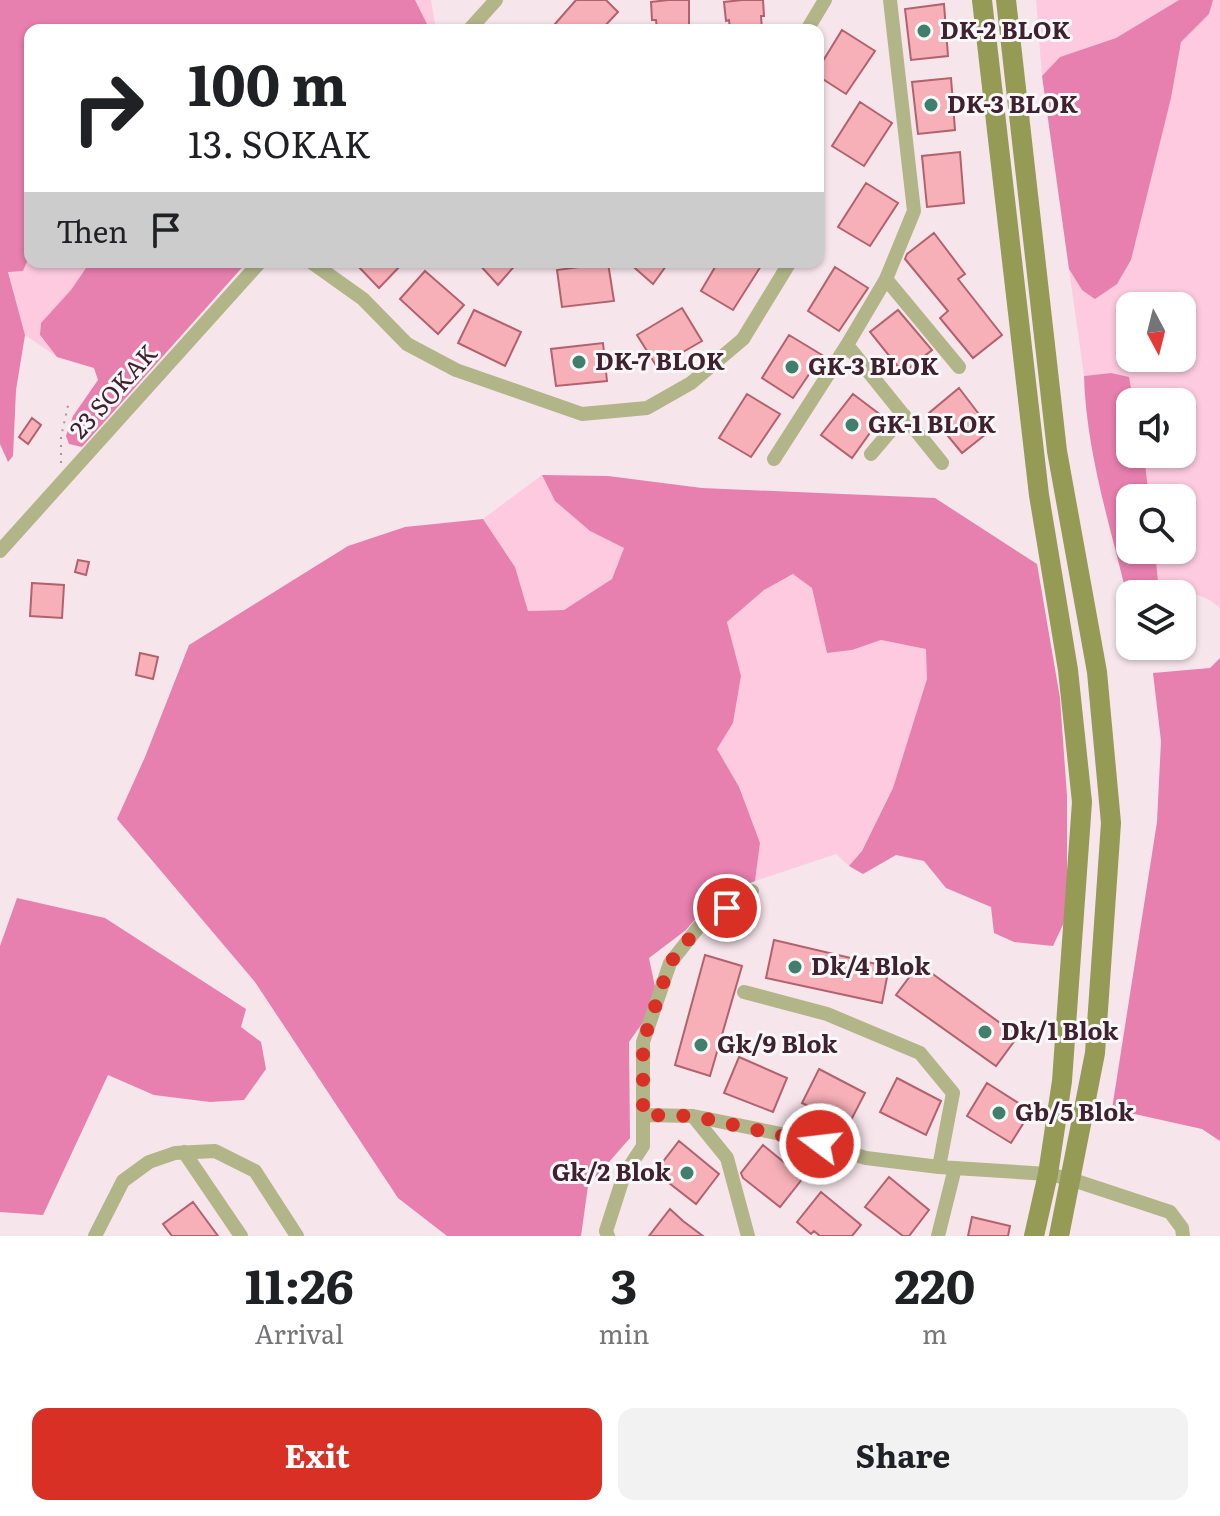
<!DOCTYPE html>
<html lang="en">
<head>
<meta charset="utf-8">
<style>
  body { margin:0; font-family:Literata,serif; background:#f2f2f2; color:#202124; height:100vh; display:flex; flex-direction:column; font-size:30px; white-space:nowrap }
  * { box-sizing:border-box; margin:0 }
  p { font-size:26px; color:#757577 }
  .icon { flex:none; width:44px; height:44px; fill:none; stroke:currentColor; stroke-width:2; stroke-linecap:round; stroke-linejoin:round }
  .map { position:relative; height:1236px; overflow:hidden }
  .side { display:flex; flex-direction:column; background:#fff; flex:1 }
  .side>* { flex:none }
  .banner { position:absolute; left:24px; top:24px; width:800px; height:244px; border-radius:16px; box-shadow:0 2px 6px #0004; background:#fff; color:#202124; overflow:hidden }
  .needle { width:52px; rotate:173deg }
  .fabs { position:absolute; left:1116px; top:292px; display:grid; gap:16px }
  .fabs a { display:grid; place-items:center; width:80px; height:80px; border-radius:16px; background:#fff; box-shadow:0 2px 6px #0004; font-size:40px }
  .pin { position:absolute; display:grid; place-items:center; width:68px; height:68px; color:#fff; margin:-34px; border:4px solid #fff; border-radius:50%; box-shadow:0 2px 8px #0007 }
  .me { position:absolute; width:88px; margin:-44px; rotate:285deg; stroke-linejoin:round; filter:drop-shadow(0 0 6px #0008) }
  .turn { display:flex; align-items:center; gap:28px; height:168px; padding:0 32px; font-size:36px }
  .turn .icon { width:104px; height:104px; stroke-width:2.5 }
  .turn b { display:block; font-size:56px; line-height:68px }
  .then { display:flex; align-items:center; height:76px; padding:0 32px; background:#0003; gap:16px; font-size:30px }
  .eta { display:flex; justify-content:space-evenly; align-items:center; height:136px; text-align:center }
  .eta b { font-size:48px; font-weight:700; line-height:56px }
  .action { display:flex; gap:16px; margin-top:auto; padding:16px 32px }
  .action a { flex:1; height:92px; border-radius:16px; background:#d93025; color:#fff; font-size:32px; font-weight:700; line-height:92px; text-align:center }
  .action a+a { background:#f2f2f2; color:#202124 }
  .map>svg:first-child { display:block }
</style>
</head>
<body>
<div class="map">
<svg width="1220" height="1236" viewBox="0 0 1220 1236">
  <rect width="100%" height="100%" fill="#f7e5ec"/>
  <path fill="#fdcadf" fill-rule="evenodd" d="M415 0H431L436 30H430Z
    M1036 0H1179L1116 38 1060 57 1042 76Z
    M1213 0H1220V608C1201 590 1179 592 1154 592L1158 581 1155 550H1182V498H1149L1144 454H1182V402H1131L1132 394 1111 373 1084 376 1069 269 1082 290 1117 284 1131 260 1171 98 1181 42 1209 14ZM1130 306H1182V358H1130Z
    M30 255V262H90L40 336 57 357 25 335 8 271H23Z
    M542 475 555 501 590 531 624 548 612 579 564 610 528 611 515 567 483 519Z
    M794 574 812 588 827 653 852 650 881 640 926 649 928 679 893 788 862 851 849 866 836 854 755 881 760 843 717 749 733 723 741 676 727 622 764 590Z"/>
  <path fill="#e77faf" d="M0 0H415L430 30H30V255L23 271 8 272 25 335 16 390 13 456 8 462 0 444Z
    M1179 0H1213L1209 14 1181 42 1171 98 1131 260 1117 284 1095 299 1082 290 1069 269 1042 76 1060 57 1116 38Z
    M90 262H247L82 447 69 444 66 436 73 416 98 380 94 368 57 357 40 335 41 323 71 290Z
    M1111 373 1129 377 1132 394 1130 454H1144L1149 498H1130V550H1155L1158 581 1154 592H1126C1109 522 1086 449 1084 376Z
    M542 475 608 476 702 488 935 498 1037 564 1060 698 1067 796V916L1053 946 1014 942 994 933 991 907 946 888 924 861 896 855 863 874 849 866 862 851 893 788 927 679 926 649 881 640 852 650 827 653 812 588 793 574 764 590 727 622 741 676 733 723 717 749 739 787 760 843 755 881 714 897 686 930 649 958 658 1001 629 1042 630 1138 588 1186 581 1236H447L398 1198 255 982 117 819 145 757 189 645 348 546 405 527 483 519 515 567 528 611 564 610 612 579 624 548 590 531 555 501Z
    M1220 658V1141L1202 1129 1112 1109 1157 822 1161 741 1153 673 1210 668Z
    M17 898 105 918 246 1009 241 1027 261 1042 266 1069 244 1100 210 1102 154 1095 108 1075 43 1215 0 1212V946Z"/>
  <path fill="#f7b0b7" stroke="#b2626d" stroke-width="2" d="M576 0H606L618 12 601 30H562L555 24Z
    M668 0H689V30H657L656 20H652L651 2Z
    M742 0H763L764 16H761L762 30H730L729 20 726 21 724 2Z
    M944 4 948 56 911 60 905 9Z
    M842 30 875 51 846 94 818 76V69Z
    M951 78 955 130 918 134 912 82Z
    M860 102 892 123 864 166 832 146Z
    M960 152 964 203 927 207 922 156Z
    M866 183 898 203 870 246 838 227Z
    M934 233 965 274 958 279 1002 335 973 358 940 318 948 311 905 259 907 254Z
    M354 262H404L379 288Z
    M477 262H518L498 285Z
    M628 262H669L653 284Z
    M718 262H753L761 266 733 310 701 291Z
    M608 263 614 301 562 307 557 270Z
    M835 267 868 288 839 331 808 311Z
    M425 271 464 305 438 334 400 299Z
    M682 308 702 341 657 367 637 335Z
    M474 310 521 332 505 366 458 343Z
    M898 310 932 350 903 373 870 332Z
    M789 335 822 355 793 398 762 378Z
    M603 343 607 381 556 386 551 349Z
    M959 388 991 430 962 453 929 413Z
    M747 394 780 414 751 457 719 438Z
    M853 394 882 416 852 458 821 435Z
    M32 418 41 425 28 444 19 437Z
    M78 560 89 562 86 575 75 572Z
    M32 583 64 585 62 618 30 616Z
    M140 653 158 657 153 679 136 675Z
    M774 940 889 967 882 1003 766 978Z
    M705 955 742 966 710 1076 675 1065Z
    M919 964 1018 1036 996 1066 896 995Z
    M739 1057 787 1078 773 1112 724 1093Z
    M819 1069 865 1093 848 1126 802 1103Z
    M897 1078 941 1101 926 1135 880 1112Z
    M987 1083 1031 1111 1011 1143 967 1116Z
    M679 1141 719 1174 696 1204 655 1172Z
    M763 1145 803 1178 780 1207 743 1178 741 1173Z
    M889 1177 929 1210 909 1236H903L865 1207Z
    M821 1192 861 1225 852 1236H820L814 1231 811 1234 797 1222Z
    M193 1202 218 1236H172L163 1224Z
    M670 1209 683 1221 703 1236H649Z
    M972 1217 1010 1226 1008 1236H968Z"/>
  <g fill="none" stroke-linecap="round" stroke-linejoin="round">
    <path stroke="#ac959f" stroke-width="2" stroke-dasharray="2 6" stroke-linecap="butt" d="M61 463V437L69 401"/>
    <path stroke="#b1b588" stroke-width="14" d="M469 30 496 0
      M807 30 825 0
      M311 262 363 299 407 344 456 370 582 414 647 408 691 383 743 339 790 262
      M886 279 959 367
      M847 345 942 463
      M871 454 904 415
      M774 459 847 345 886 279 914 211 890 0
      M0 551 260 262
      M744 992 827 1014 920 1053 953 1093 939 1167
      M643 1115 693 1116
      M184 1152 241 1236
      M95 1236 123 1181 149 1162 175 1153 215 1151 255 1171 297 1236
      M608 1236 606 1231 624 1175 643 1146V1042L670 963 701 924 752 891
      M748 1236 727 1158 693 1116 796 1137 866 1158 939 1167 1048 1174 1070 1179 1170 1212 1182 1228 1183 1236
      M938 1236 955 1168"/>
    <path stroke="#959a54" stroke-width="20" d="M982 0 1039 495 1068 670 1082 802 1062 1081 1048 1174 1034 1236
      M1006 0 1057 451 1097 672 1111 823 1095 1053 1059 1236"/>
  </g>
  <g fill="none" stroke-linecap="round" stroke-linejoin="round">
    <path stroke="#d93025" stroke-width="14" stroke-dasharray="0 25.2" d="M727 908 701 924 670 963 643 1042V1115L693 1116 820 1144"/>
  </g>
  <g fill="#407f6c" stroke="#f8f8f8" stroke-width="3">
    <circle cx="924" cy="31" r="8"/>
    <circle cx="931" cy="105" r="8"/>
    <circle cx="579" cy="362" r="8"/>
    <circle cx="792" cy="367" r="8"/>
    <circle cx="852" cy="425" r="8"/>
    <circle cx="795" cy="967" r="8"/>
    <circle cx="985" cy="1032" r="8"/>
    <circle cx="701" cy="1045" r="8"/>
    <circle cx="999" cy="1113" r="8"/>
    <circle cx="687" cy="1173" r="8"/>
  </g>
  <g text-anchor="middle" stroke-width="6" stroke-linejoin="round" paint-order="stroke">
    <g font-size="24" font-weight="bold" fill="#40212f" stroke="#f8f8f8" text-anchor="start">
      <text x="940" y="39">DK-2 BLOK</text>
      <text x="947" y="113">DK-3 BLOK</text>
      <text x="595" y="370">DK-7 BLOK</text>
      <text x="808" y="375">GK-3 BLOK</text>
      <text x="868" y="433">GK-1 BLOK</text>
      <text x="811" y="975">Dk/4 Blok</text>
      <text x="1001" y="1040">Dk/1 Blok</text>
      <text x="717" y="1053">Gk/9 Blok</text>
      <text x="1015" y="1121">Gb/5 Blok</text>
      <text x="671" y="1181" text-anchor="end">Gk/2 Blok</text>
    </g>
    <g font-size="24" fill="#40212f" stroke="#f8f8f8">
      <text transform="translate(114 392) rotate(-48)" y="8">23 SOKAK</text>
    </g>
  </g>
</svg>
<div class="fabs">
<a><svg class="needle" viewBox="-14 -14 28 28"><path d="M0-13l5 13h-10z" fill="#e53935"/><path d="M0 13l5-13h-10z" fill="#757577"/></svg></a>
<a><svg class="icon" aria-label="sound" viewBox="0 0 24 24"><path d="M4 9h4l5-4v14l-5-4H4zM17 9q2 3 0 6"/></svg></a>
<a><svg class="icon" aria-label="search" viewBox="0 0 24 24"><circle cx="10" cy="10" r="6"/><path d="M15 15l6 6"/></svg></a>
<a><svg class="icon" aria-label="layers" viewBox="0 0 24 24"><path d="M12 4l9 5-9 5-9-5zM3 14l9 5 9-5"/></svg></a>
</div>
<div class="pin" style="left:727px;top:908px;background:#d93025"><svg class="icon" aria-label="arrive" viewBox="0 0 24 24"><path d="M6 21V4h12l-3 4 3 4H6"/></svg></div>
<svg class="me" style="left:820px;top:1144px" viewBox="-20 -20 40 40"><circle r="17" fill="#d93025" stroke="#fff" stroke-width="3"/><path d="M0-11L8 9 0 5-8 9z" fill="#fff"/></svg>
<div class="banner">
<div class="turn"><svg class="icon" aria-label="right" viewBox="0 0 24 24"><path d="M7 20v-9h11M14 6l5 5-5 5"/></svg><div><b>100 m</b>13. SOKAK</div></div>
<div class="then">Then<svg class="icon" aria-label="arrive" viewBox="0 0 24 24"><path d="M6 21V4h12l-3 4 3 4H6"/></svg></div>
</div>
</div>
<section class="side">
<div class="eta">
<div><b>11:26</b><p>Arrival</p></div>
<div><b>3</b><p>min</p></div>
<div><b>220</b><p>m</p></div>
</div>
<div class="action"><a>Exit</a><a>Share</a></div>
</section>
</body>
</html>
